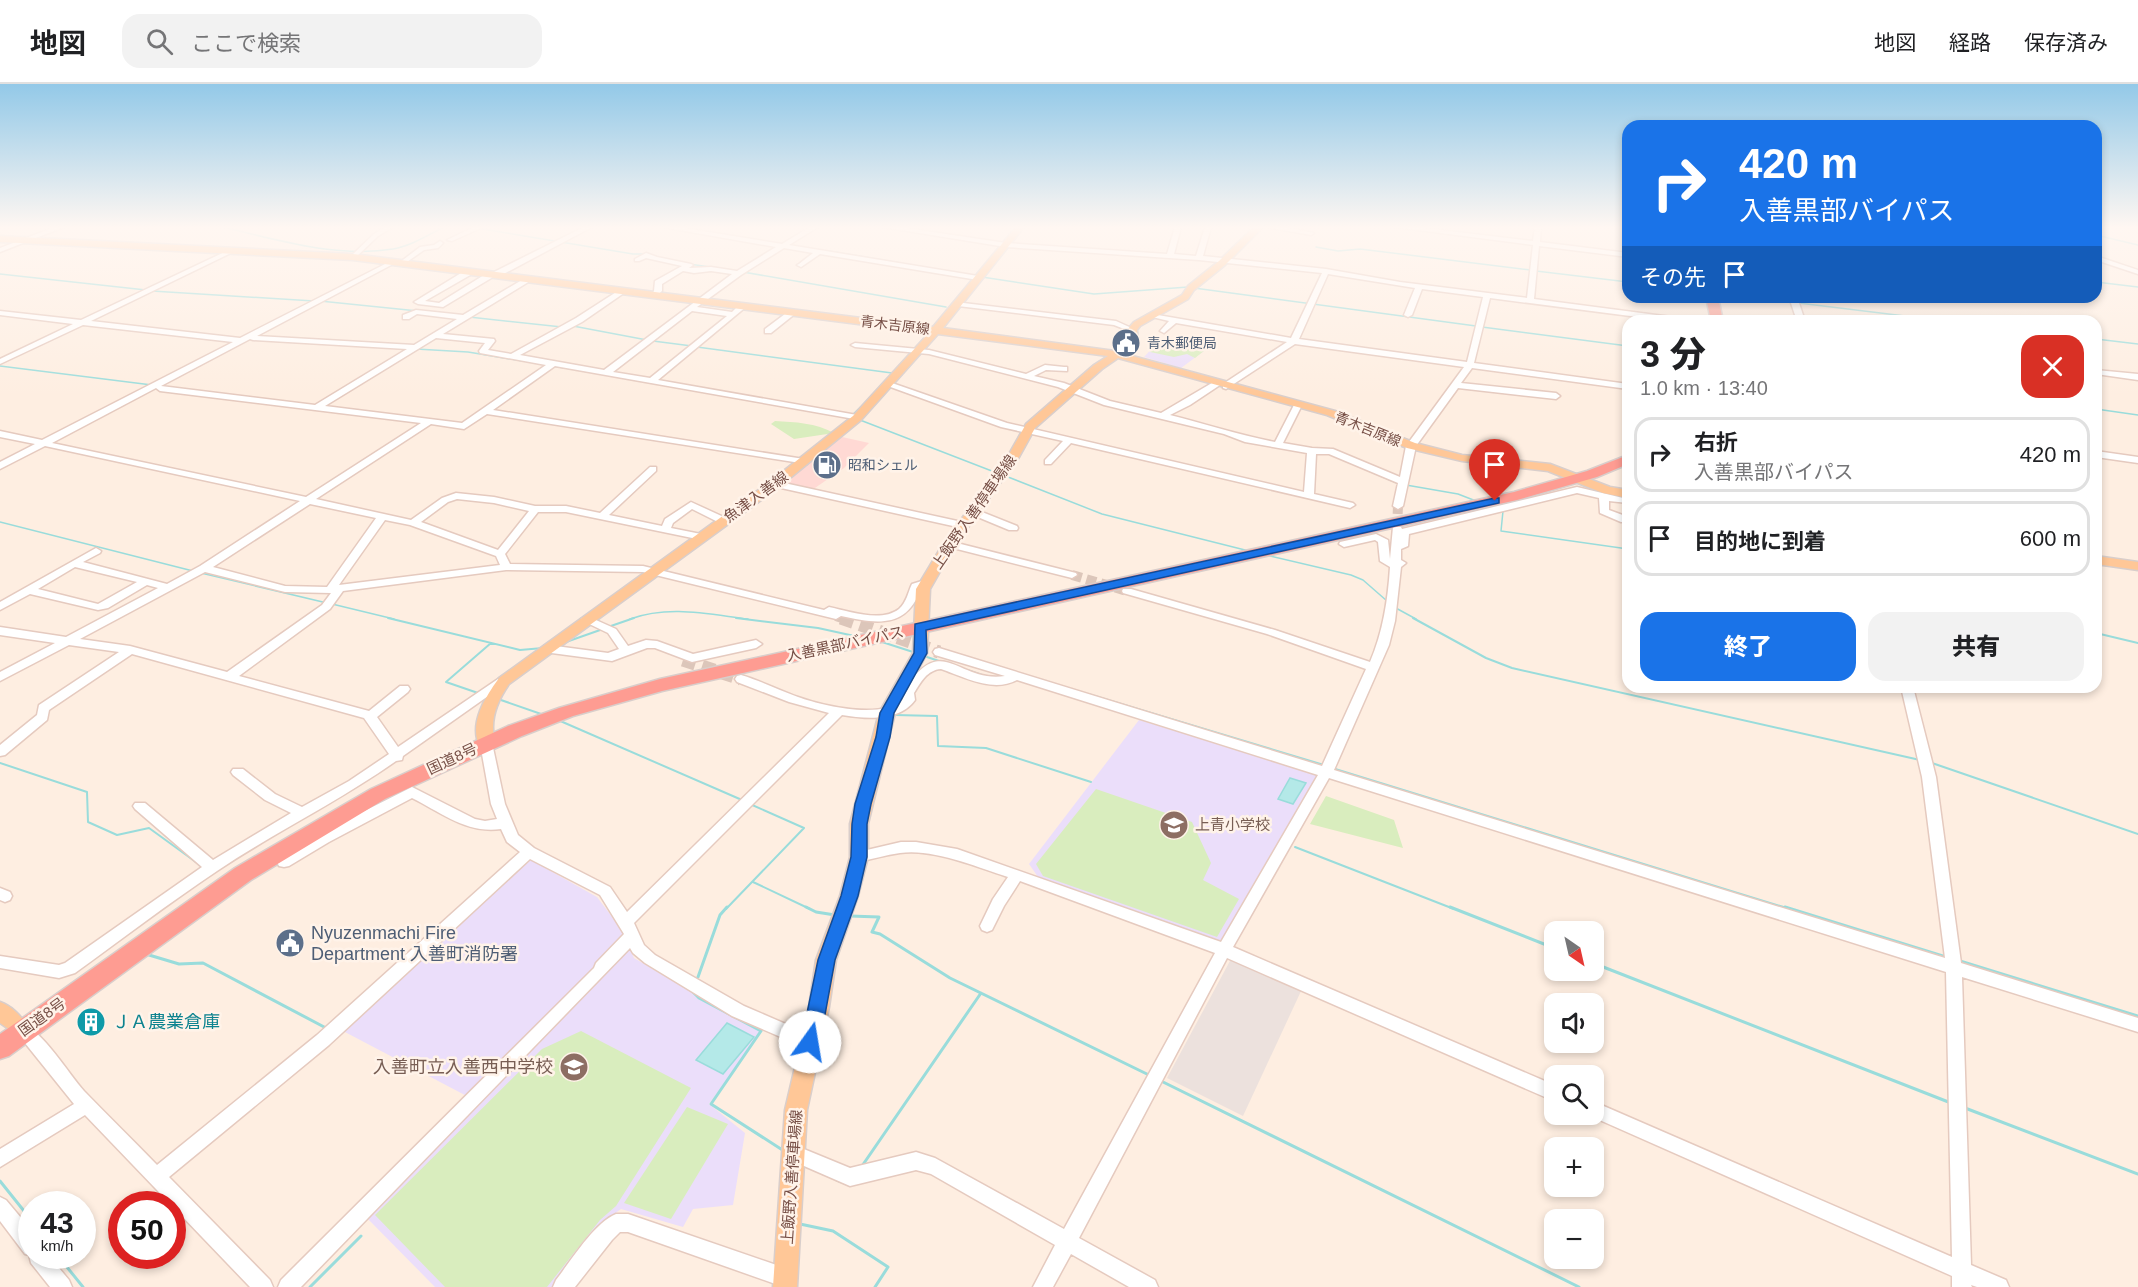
<!DOCTYPE html>
<html lang="ja">
<head>
<meta charset="utf-8">
<style>
  body { margin:0; font-family:Arial,"Noto Sans JP",sans-serif; background:#f2f2f2; color:#202124; height:100vh; display:flex; flex-direction:column; font-size:22px; white-space:nowrap }
  * { box-sizing:border-box; margin:0 }
  p { font-size:20px; color:#757577 }
  .icon { flex:none; width:33px; height:33px; fill:none; stroke:currentColor; stroke-width:2; stroke-linecap:round; stroke-linejoin:round }
  .map { position:relative; flex:1; overflow:hidden }
  .drawer { position:absolute; left:1622px; top:231px; width:480px; height:378px; display:flex; flex-direction:column; background:#fff; border-radius:18px; box-shadow:0 3px 9px #0003 }
  .drawer>* { flex:none }
  .top-card { position:absolute; left:1622px; top:36px; width:480px; height:183px; border-radius:18px; box-shadow:0 3px 9px #0003; background:#1a73e8; color:#fff; overflow:hidden }
  .needle { width:39px; rotate:146deg }
  .controls { position:absolute; left:1544px; top:837px; display:grid; gap:12px }
  .controls a { display:grid; place-items:center; width:60px; height:60px; border-radius:12px; background:#fff; box-shadow:0 3px 9px #0003; font-size:30px }
  .speed { position:absolute; left:18px; top:1107px; display:flex; gap:12px; font-size:30px; font-weight:700; text-align:center }
  .speed>* { display:grid; place-content:center; width:78px; height:78px; border-radius:50%; background:#fff; box-shadow:0 3px 9px #0003; line-height:1 }
  .speed small { font-size:15px; font-weight:400 }
  .speed .limit { border:9px solid #d22; background:#fff; color:#111 }
  .pin { position:absolute; display:grid; place-items:center; width:51px; height:51px; color:#fff; margin:-62px -26px; border-radius:50% 50% 50% 0; rotate:-45deg; box-shadow:0 0 6px #0007 }
  .pin .icon { rotate:45deg }
  .me { position:absolute; width:66px; margin:-33px; rotate:13deg; stroke-linejoin:round; filter:drop-shadow(0 0 4px #0008) }
  .turn { display:flex; align-items:center; gap:21px; height:126px; padding:0 18px; font-size:27px }
  .turn .icon { width:78px; height:78px; stroke-width:2.5 }
  .turn b { display:block; font-size:42px; line-height:51px }
  .then { display:flex; align-items:center; height:57px; padding:0 18px; background:#0003; gap:12px; font-size:22px }
  .round { display:grid; place-items:center; flex:none; width:63px; height:63px; border-radius:18px; background:#f2f2f2 }
  .overview { display:flex; align-items:center; justify-content:space-between; height:102px; padding:0 18px }
  h1 { font-size:36px; font-weight:800; line-height:45px }
  .action { display:flex; gap:12px; margin-top:auto; padding:12px 18px }
  .action a { flex:1; height:69px; border-radius:18px; background:#1a73e8; color:#fff; font-size:24px; font-weight:800; line-height:69px; text-align:center }
  .action a+a { background:#f2f2f2; color:#202124 }
  ul { padding:0; list-style:none }
  li { display:flex; align-items:center; gap:18px; height:75px; margin:0 12px 9px; padding:0 6px; border:3px solid #e0e0e0; border-radius:18px }
  li div { flex:1 }
  li b { display:block; font-size:22px }
  li em { font-style:normal }
  header { display:flex; align-items:center; gap:36px; box-sizing:border-box; height:84px; padding:0 30px; background:#fff; border-bottom:2px solid #e0e0e0 }
  header strong { font-size:28px }
  nav { display:flex; gap:33px; margin-inline-start:auto; font-size:21px }
  .search { width:420px; height:54px; background:#f2f2f2; display:flex; align-items:center; gap:15px; box-sizing:border-box; padding:0 21px; border-radius:18px; color:#757577; font-size:22px }
  .map>svg:first-child { display:block }
</style>
</head>
<body>
<header>
<strong>地図</strong>
<div class="search"><svg class="icon" aria-label="search" viewBox="0 0 24 24"><circle cx="10" cy="10" r="6"/><path d="M15 15l6 6"/></svg>ここで検索</div>
<nav><a>地図</a><a>経路</a><a>保存済み</a></nav>
</header>
<div class="map">
<svg width="2138" height="1203" viewBox="0 0 2138 1203">
  <rect width="100%" height="100%" fill="#feeee1"/>
  <path fill="#ffd9d4" d="M842 353 869 359 844 384 812 406 781 400Z"/>
  <path fill="#ece1dd" d="M1231 875 1302 905 1243 1032 1167 994Z"/>
  <path fill="#ebdefa" d="M1158 258 1204 267 1181 284 1144 273Z
    M1139 636 1318 690 1220 858 1038 793 1029 780Z
    M531 776 597 813 619 842 634 874 730 931 763 946 709 1020 745 1049 733 1121 693 1125 683 1143 621 1125 606 1136 553 1203H435L365 1132 480 1019 343 947 476 822Z"/>
  <path fill="#d9edbe" d="M1158 258 1204 267 1195 274 1187 270 1174 273 1150 268Z
    M775 337C795 338 816 339 834 349L794 355 771 340Z
    M1096 705 1192 738 1211 779 1203 796 1239 815 1217 853 1043 792 1036 780Z
    M1326 712 1394 736 1403 764 1310 740Z
    M581 947 691 1004 616 1122 600 1136 547 1203H445L375 1131 542 965Z
    M687 1023 728 1040 671 1135 624 1119Z"/>
  <path fill="#b4e9e8" stroke="#99dcdb" stroke-width="1.5" d="M1290 694 1306 699 1293 720 1278 715Z
    M727 939 754 953 723 990 696 976Z"/>
  <g fill="none" stroke-linecap="round" stroke-linejoin="round">
    <path stroke="#99dcdb" stroke-width="1.5" d="M223 143C277 156 337 174 393 165 411 162 428 151 444 143
      M471 143 633 170H646
      M710 148 764 157
      M2096 151 2138 161
      M1316 163 1338 167 1360 165 1531 186
      M829 167 918 182
      M689 180 710 183
      M1536 187 1628 198
      M743 188 946 223
      M0 190 146 206
      M982 193 1094 210 1188 203
      M2096 198 2138 203
      M1194 204 1476 242
      M152 207 314 217
      M1749 213 1946 237
      M320 217 418 227
      M469 233 562 243
      M573 242 647 256
      M1482 243 1628 262
      M2096 255 2138 260
      M653 257 692 262
      M697 263 892 289 891 291
      M416 265 468 268 523 277
      M0 282 152 301
      M552 282 591 288
      M2096 325 2138 331
      M849 334 865 319
      M860 336 997 389
      M1369 387 1397 399
      M1003 391 1102 430 1249 467
      M1406 401 1458 410 1476 417
      M1501 426 1503 427 1501 447 1628 465
      M0 438 193 487
      M1266 471 1351 491 1363 496 1387 517
      M201 489 327 519
      M332 520 394 535
      M1394 523 1416 535
      M630 535C669 521 707 530 748 535"/>
    <path stroke="#99dcdb" stroke-width="2" d="M388 534 520 566 543 564
      M736 534 818 544 859 553
      M1413 534 1486 574 1512 584 1920 676
      M608 543 634 534
      M2096 549 2138 559
      M879 557 913 568
      M566 558 603 545
      M924 572 942 578
      M967 586 982 591
      M478 609 446 598 491 559
      M1088 610 1324 681
      M498 615 544 631
      M895 631 937 632 938 662 986 664 1091 698
      M558 636 742 716
      M0 679 87 708 88 738 117 751 149 744 200 781
      M1932 679 2138 750
      M1332 684 1790 825
      M1295 763 1454 825
      M753 798 810 825
      M726 825 804 744 750 720"/>
    <path stroke="#99dcdb" stroke-width="3" d="M806 823 816 828 835 831
      M1450 823 1554 864
      M1785 823 1946 873
      M850 832 879 833 872 848 880 850 950 894 1151 992
      M149 871 179 880 203 879 326 944
      M1960 877 2138 932
      M1593 879 1951 1019
      M698 893 720 831 727 823
      M692 907 699 914 761 947 711 1020 784 1067
      M1161 997 1579 1203
      M1965 1024 2138 1090
      M862 1082 981 909
      M837 1096 847 1100
      M0 1097 32 1137
      M800 1137V1140L833 1147 888 1183 875 1203
      M58 1172 83 1203
      M310 1203 361 1152"/>
    <path stroke="#dcc6ba" stroke-width="10" stroke-dasharray="10 5" stroke-linecap="butt" d="M1397 445 1398 422
      M1072 491 1127 507
      M836 532 845 535"/>
    <path stroke="#dcc6ba" stroke-width="13" stroke-dasharray="13 7" stroke-linecap="butt" d="M841 534 939 568
      M683 576 741 595"/>
    <g stroke="#e5cabf" stroke-width="3">
      <path id="minor" d="M55 143H64L0 168V164Z
        M385 143H393L378 152 355 174H351V172L374 150Z
        M474 143H483L452 157 447 156Z
        M584 143H592L498 193H493L443 223 418 220 414 218 466 186H472V190L425 217 439 219 489 188H494Z
        M662 143H678L782 160 810 143H818L789 161 978 192 982 194 978 196 820 170 801 183 797 181 799 180 813 169 784 164 741 191 697 223 732 228 740 220 747 222 658 296 857 331 861 334 860 336 555 282 493 326 804 375 807 376V380L487 330 464 345 431 340 316 415 411 436 442 414 456 409 494 413 535 422H566L600 429 650 383H656V387L609 431 662 442 665 435 691 418 728 435V439H720L692 425 673 439 671 444 706 451 707 453 702 456 566 428H538L505 470 510 480 643 482 824 526 829 523C848 527 881 539 899 525 907 518 908 508 912 500L925 496 929 497 930 499 921 504C907 545 877 540 841 532L836 535 643 488 506 486 343 507 330 525 239 592 369 627 400 602H408L410 605 408 608 377 633 398 663 498 595H506L508 598 403 672 402 676 396 677C338 718 275 748 217 787 169 819 122 855 75 889L59 894 0 884V872L59 881 65 879 202 783 135 725 133 722 135 719H145L213 776 291 729 265 716 233 691 231 688 233 685H243L275 710 302 723 349 697 389 670 364 634 132 570 49 626 47 636 5 671 0 672V661L37 631 39 621 119 568 69 561 0 597V588L55 559 0 551V543L66 553 158 504 147 501 108 524 98 526 30 510 0 526V518L96 464 101 467 100 469 83 478 167 500 200 482 300 417 45 362 0 385V378L35 360 0 353V347L42 356 233 258 83 241 0 280V275L73 240 0 231V227L81 236 231 165 234 167 233 168 91 237 240 254 393 176 396 178 395 179 257 252 414 261 457 235 417 230 409 235H403V231L416 226 463 231 527 193H530V197L443 250 494 255 495 257 488 266 511 270 576 234 621 205 625 207 624 209 582 238 520 271 604 286 732 190 711 187 694 189 683 187 662 200V207L655 213 651 211 654 207 655 197 682 182 646 174 639 177H635V175L646 169 657 173 691 180 693 181 689 184 711 183 737 187 776 163ZM692 227 727 232 650 294 613 288ZM436 254 485 259 479 267 480 269 546 281 462 339 325 322ZM250 255 253 256 407 265 315 321 161 302ZM156 304 160 307 421 339 306 413 52 359ZM457 415 494 419 529 427 498 466 421 438 448 418ZM310 420 376 434 327 503 285 502 213 483ZM385 436 410 441 496 472 500 481 339 501ZM75 483 137 498 98 520 38 505ZM205 488 285 508 331 509 322 521 227 588 130 562 80 555Z
        M882 143H899L1006 159 1167 170 1175 143H1181L1174 170 1196 172 1205 143H1211L1203 172 1326 185 1400 198 1527 214 1533 161 1394 143H1415L1533 157 1535 143H1541L1540 158 1628 169V173L1539 162 1534 215 1687 235 1691 237H1669L1490 214 1474 279 1628 300V305L1472 284 1461 299 1556 309 1560 312 1556 315 1458 304 1416 362 1403 422 1398 425 1393 422 1398 399 1329 370H1316L1314 410 1353 419 1355 421 1350 424 1071 359 1051 380H1045V376L1063 357 1001 343 885 301 892 299 1007 339 1304 408 1307 369 1245 358 1224 350 1104 321 1058 303 929 270 855 263 851 261 855 259 929 266 1026 290 1045 281 1064 283H1067V287L1046 286 1034 292 1064 299 1110 317 1161 329 1217 296 1221 299 1220 301 1190 321 1170 331C1205 340 1239 351 1275 358L1294 321 1301 319 1302 321 1283 359 1312 364 1333 365 1400 393 1406 362 1464 283 1295 260 1226 305 1223 304V300L1287 258 1176 239 1164 249 1160 247 1169 237 1148 232 1152 230 1291 254 1322 189 1199 176 1006 163ZM1328 190 1415 204 1404 231 1408 233 1412 231 1422 205 1483 213 1467 278 1299 255Z
        M1266 143H1284L1314 149 1311 151Z
        M440 157 443 159 438 164 424 166 404 180 399 179 420 163 434 161Z
        M2096 172 2138 186V190L2096 176Z
        M1789 213H1797L1805 237H1797Z
        M955 218 1116 237 1136 246 1132 248 1114 241 958 222 954 220Z
        M789 227 796 229 771 249H765V245Z
        M2096 286 2138 290V296L2096 290Z
        M2096 367 2138 373V379L2096 373Z
        M775 397 962 438 967 441 962 444 772 402V398Z
        M1577 403 1623 414 1628 413V419L1609 417V426L1628 433V438H1621L1600 429 1599 414 1577 409 1409 450 1408 462 1401 465V476L1406 479 1401 483 1395 537 1389 561 1334 686 1945 874 1922 693 1901 603H1913L1936 693 1961 879 2138 934V948L1962 893 1971 1181 2006 1196 2009 1203H1977L1971 1201 1972 1203H1952V1192L1586 1030H1593V1018L1599 1020 1952 1173 1946 888 1329 694 1233 863 1554 1001V1017L1227 874 1079 1154 1155 1196 1158 1203H1129L1071 1170 1053 1203H1033L1055 1161 931 1090 916 1086 850 1102 788 1075 785 1069 788 1063 794 1061 850 1084 916 1068 935 1074 1064 1145 1215 869 1020 797 1004 822 992 846 987 848 982 846 980 842 993 815 1008 793C977 783 932 764 900 769 886 771 872 775 859 778L854 777 852 773 854 769 901 758H916L957 765 1221 858 1318 691 1017 596C993 609 964 593 941 585 927 586 921 598 914 609L915 616C899 638 866 635 842 631L634 839 644 861 655 871 744 922 816 953 818 958 816 963 810 965 804 963 732 932 645 879 633 869 630 864 301 1203H278L281 1196 594 884 596 879 624 850 600 811 530 775 329 961 169 1093 270 1196 273 1203H250L85 1031 0 1083V1065L74 1020 25 959 15 951 13 946 15 941 21 939C43 947 68 989 84 1007 108 1032 133 1056 157 1081L317 951 520 768 507 758 501 745C467 750 442 729 412 714L329 758 289 782 284 783 279 782 277 778 279 774 319 750 412 703 475 735 485 737 497 735 491 720 480 659 482 656H490L492 659 505 720 518 751 534 764 610 803 627 828 829 629 789 618 737 598 735 595 737 592 741 591C761 597 779 606 798 613 823 622 882 636 903 615L902 609C943 545 955 599 1005 592L935 571 933 568 935 565 939 564 1322 682 1366 585 1267 550 1123 509 1122 507 1123 505H1131L1275 546 1370 578C1383 548 1388 515 1390 483L1380 477 1378 458 1375 456 1344 463 1339 460 1340 458 1376 450 1388 456 1390 475 1393 443H1401L1402 445Z
        M972 424 1017 442 1018 444 1017 446H1009L968 429 967 427Z
        M949 457 1076 489 1077 491 1072 494 945 462 944 460Z
        M587 532 616 545 628 562 646 556 657 557 693 570 756 556 762 560 756 564 692 578 655 564H647L612 577 544 568 542 565 544 562 548 561 608 569 619 565 608 549 583 537 581 535Z
        M0 804 10 808 12 812 10 816 5 818 0 816Z
        M0 1113 6 1116 32 1147V1172H49L69 1196 72 1203H50L31 1179 29 1171 25 1170 0 1137Z
        M616 1130H628L785 1184 792 1187 795 1194 792 1201 784 1203 628 1148H620L612 1156 575 1203H553L556 1196C571 1177 594 1139 616 1130Z"/>
    </g>
    <g stroke="#d9cecb" stroke-width="3">
      <path id="major" d="M1016 143H1024L943 244 1115 267 1128 258 1127 246 1134 238 1182 211 1188 202 1219 177 1254 143H1263L1225 181 1194 206 1188 215 1140 242 1137 246 1138 258 1125 270 1335 327 1415 359 1462 371 1550 380 1610 403 1628 406V414L1603 409 1548 387 1462 377 1407 364 1327 331 1118 274 1102 285 1035 344 1019 373 955 461 930 505 927 569 895 629 868 740V773L858 812 836 876 829 923 807 1026 797 1203H773L785 1026 809 923 816 876 840 812 850 773V740L879 629 913 569 916 505 943 460 1008 372 1026 340 1094 281 1108 272 938 250 861 336 779 403 509 600C500 613 493 627 493 643 493 650 495 656 492 663H480C468 640 486 612 499 594L771 397 853 332 929 249 353 176 0 158V152L353 170 933 243Z
        M2096 472 2138 478V486L2096 480Z
        M0 918C11 922 21 931 26 941L23 947 16 950 0 939Z"/>
    </g>
    <g stroke="#d9cecb" stroke-width="3">
      <path id="highway" d="M1706 213H1718L1723 237H1711Z
        M1628 371V380L1597 393 1517 416 662 607 573 632 522 652 385 715 251 796 9 972 0 975V950L235 784 371 705 508 642 559 624 660 595 1514 408 1587 387Z"/>
    </g>
    <use href="#minor" fill="#fff" fill-rule="evenodd"/>
    <use href="#major" fill="#ffc797" fill-rule="evenodd"/>
    <use href="#highway" fill="#fe9c92" fill-rule="evenodd"/>
  </g>
  <linearGradient id="sky" x2="0" y2="1"><stop stop-color="#93c9e8"/><stop offset="0.46" stop-color="#fff7f2"/><stop offset="1" stop-color="#fff7f2" stop-opacity="0"/></linearGradient>
  <rect width="2138" height="312" fill="url(#sky)"/>
  <path fill="#1a73e8" stroke="#114b97" stroke-width="1.5" d="M1495 414H1499V419L926 546 927 569 894 629 890 653 871 720 867 740V773L858 812 835 876 820 958 817 964 810 966 804 964 801 958 818 876 841 812 851 773 852 740 855 720 876 653 880 629 914 569 915 540Z"/>
  <defs>
    <g id="civic-disc" transform="scale(1.5)"><circle r="9.5" fill="#5c6f8a" stroke="#fff3e9"/><path d="M-.6-6.5H3V-4.5H.6V-3L4-1V1h2V6H-6V1h2V-1L-.6-3ZM-1.2 2.5V6h2.4V2.5Z" fill="#fff"/></g>
    <g id="fuel-disc" transform="scale(1.5)"><circle r="9.5" fill="#5c6f8a" stroke="#fff3e9"/><path d="M-5.5-6h7V0h2V4h1.3V-2.5L3-4.5l.8-.8L6-3V5H2.5V1h-1V6h-7ZM-4.2-4.7v3.2H.2V-4.7Z" fill="#fff"/></g>
    <g id="school-disc" transform="scale(1.5)"><circle r="9.5" fill="#8d6e63" stroke="#fff3e9"/><path d="M0-5L7-2L0 1L-7-2ZM-4 1L0 2.5L4 1V4Q0 6-4 4Z" fill="#fff"/></g>
    <g id="building-disc" transform="scale(1.5)"><circle r="9.5" fill="#0f9aa8" stroke="#fff3e9"/><path d="M-4-6H4V6H1V3H-1V6H-4ZM-2.5-4.3h1.7v1.8h-1.7ZM.8-4.3h1.7v1.8H.8ZM-2.5-1h1.7V.8h-1.7ZM.8-1h1.7V.8H.8Z" fill="#fff"/></g>
  </defs>
  <g fill-rule="evenodd">
    <use href="#civic-disc" x="1126" y="259"/>
    <use href="#fuel-disc" x="827" y="381"/>
    <use href="#school-disc" x="1174" y="741"/>
    <use href="#civic-disc" x="290" y="859"/>
    <use href="#building-disc" x="91" y="938"/>
    <use href="#school-disc" x="574" y="983"/>
  </g>
  <g text-anchor="middle" stroke-width="5" stroke-linejoin="round" paint-order="stroke">
    <g font-size="14" fill="#774f46" stroke="#fff3e9">
      <text transform="translate(895 241) rotate(7)" y="5">青木吉原線</text>
      <text transform="translate(1368 345) rotate(22)" y="5">青木吉原線</text>
    </g>
    <g font-size="14" fill="#4e5e75" stroke="#fff3e9" text-anchor="start">
      <text x="1147" y="264">青木郵便局</text>
      <text x="848" y="386">昭和シェル</text>
    </g>
    <g font-size="15" fill="#774f46" stroke="#fff3e9">
      <text transform="translate(756 413) rotate(-36)" y="5">魚津入善線</text>
      <text transform="translate(974 428) rotate(-55)" y="5">上飯野入善停車場線</text>
      <text transform="translate(845 560) rotate(-12)" y="5">入善黒部バイパス</text>
      <text transform="translate(452 675) rotate(-25)" y="5">国道8号</text>
      <text transform="translate(42 933) rotate(-36)" y="5">国道8号</text>
      <text transform="translate(792 1093) rotate(-86)" y="5">上飯野入善停車場線</text>
    </g>
    <g font-size="15" fill="#785e54" stroke="#fff3e9" text-anchor="start">
      <text x="1195" y="746">上青小学校</text>
    </g>
    <g font-size="18" fill="#4e5e75" stroke="#fff3e9" text-anchor="start">
      <text x="311" y="855">Nyuzenmachi Fire<tspan x="311" dy="21">Department 入善町消防署</tspan></text>
    </g>
    <g font-size="18" fill="#0d838f" stroke="#fff3e9" text-anchor="start">
      <text x="112" y="944">ＪＡ農業倉庫</text>
    </g>
    <g font-size="18" fill="#785e54" stroke="#fff3e9" text-anchor="end">
      <text x="553" y="989">入善町立入善西中学校</text>
    </g>
  </g>
</svg>
<div class="controls">
<a><svg class="needle" viewBox="-14 -14 28 28"><path d="M0-13l5 13h-10z" fill="#e53935"/><path d="M0 13l5-13h-10z" fill="#757577"/></svg></a>
<a><svg class="icon" aria-label="sound" viewBox="0 0 24 24"><path d="M4 9h4l5-4v14l-5-4H4zM17 9q2 3 0 6"/></svg></a>
<a><svg class="icon" aria-label="search" viewBox="0 0 24 24"><circle cx="10" cy="10" r="6"/><path d="M15 15l6 6"/></svg></a>
<a>+</a>
<a>−</a>
</div>
<div class="speed"><div>43<small>km/h</small></div><div class="limit">50</div></div>
<div class="pin" style="left:1495px;top:417px;background:#d93025"><svg class="icon" aria-label="arrive" viewBox="0 0 24 24"><path d="M6 21V4h12l-3 4 3 4H6"/></svg></div>
<svg class="me" style="left:810px;top:958px" viewBox="-20 -20 40 40"><circle r="19" fill="#fff"/><path d="M0-13L10 11 0 6-10 11z" fill="#1a73e8"/></svg>
<div class="top-card">
<div class="turn"><svg class="icon" aria-label="right" viewBox="0 0 24 24"><path d="M7 20v-9h11M14 6l5 5-5 5"/></svg><div><b>420 m</b>入善黒部バイパス</div></div>
<div class="then">その先<svg class="icon" aria-label="arrive" viewBox="0 0 24 24"><path d="M6 21V4h12l-3 4 3 4H6"/></svg></div>
</div>
<section class="drawer">
<div class="overview"><div><h1>3 分</h1><p>1.0 km · 13:40</p></div><a class="round" style="background:#d93025;color:#fff"><svg class="icon" aria-label="close" viewBox="0 0 24 24"><path d="M6 6l12 12M18 6L6 18"/></svg></a></div>
<ul>
<li><svg class="icon" aria-label="right" viewBox="0 0 24 24"><path d="M7 20v-9h11M14 6l5 5-5 5"/></svg><div><b>右折</b><p>入善黒部バイパス</p></div><em>420 m</em></li>
<li><svg class="icon" aria-label="arrive" viewBox="0 0 24 24"><path d="M6 21V4h12l-3 4 3 4H6"/></svg><div><b>目的地に到着</b></div><em>600 m</em></li>
</ul>
<div class="action"><a>終了</a><a>共有</a></div>
</section>
</div>
</body>
</html>
